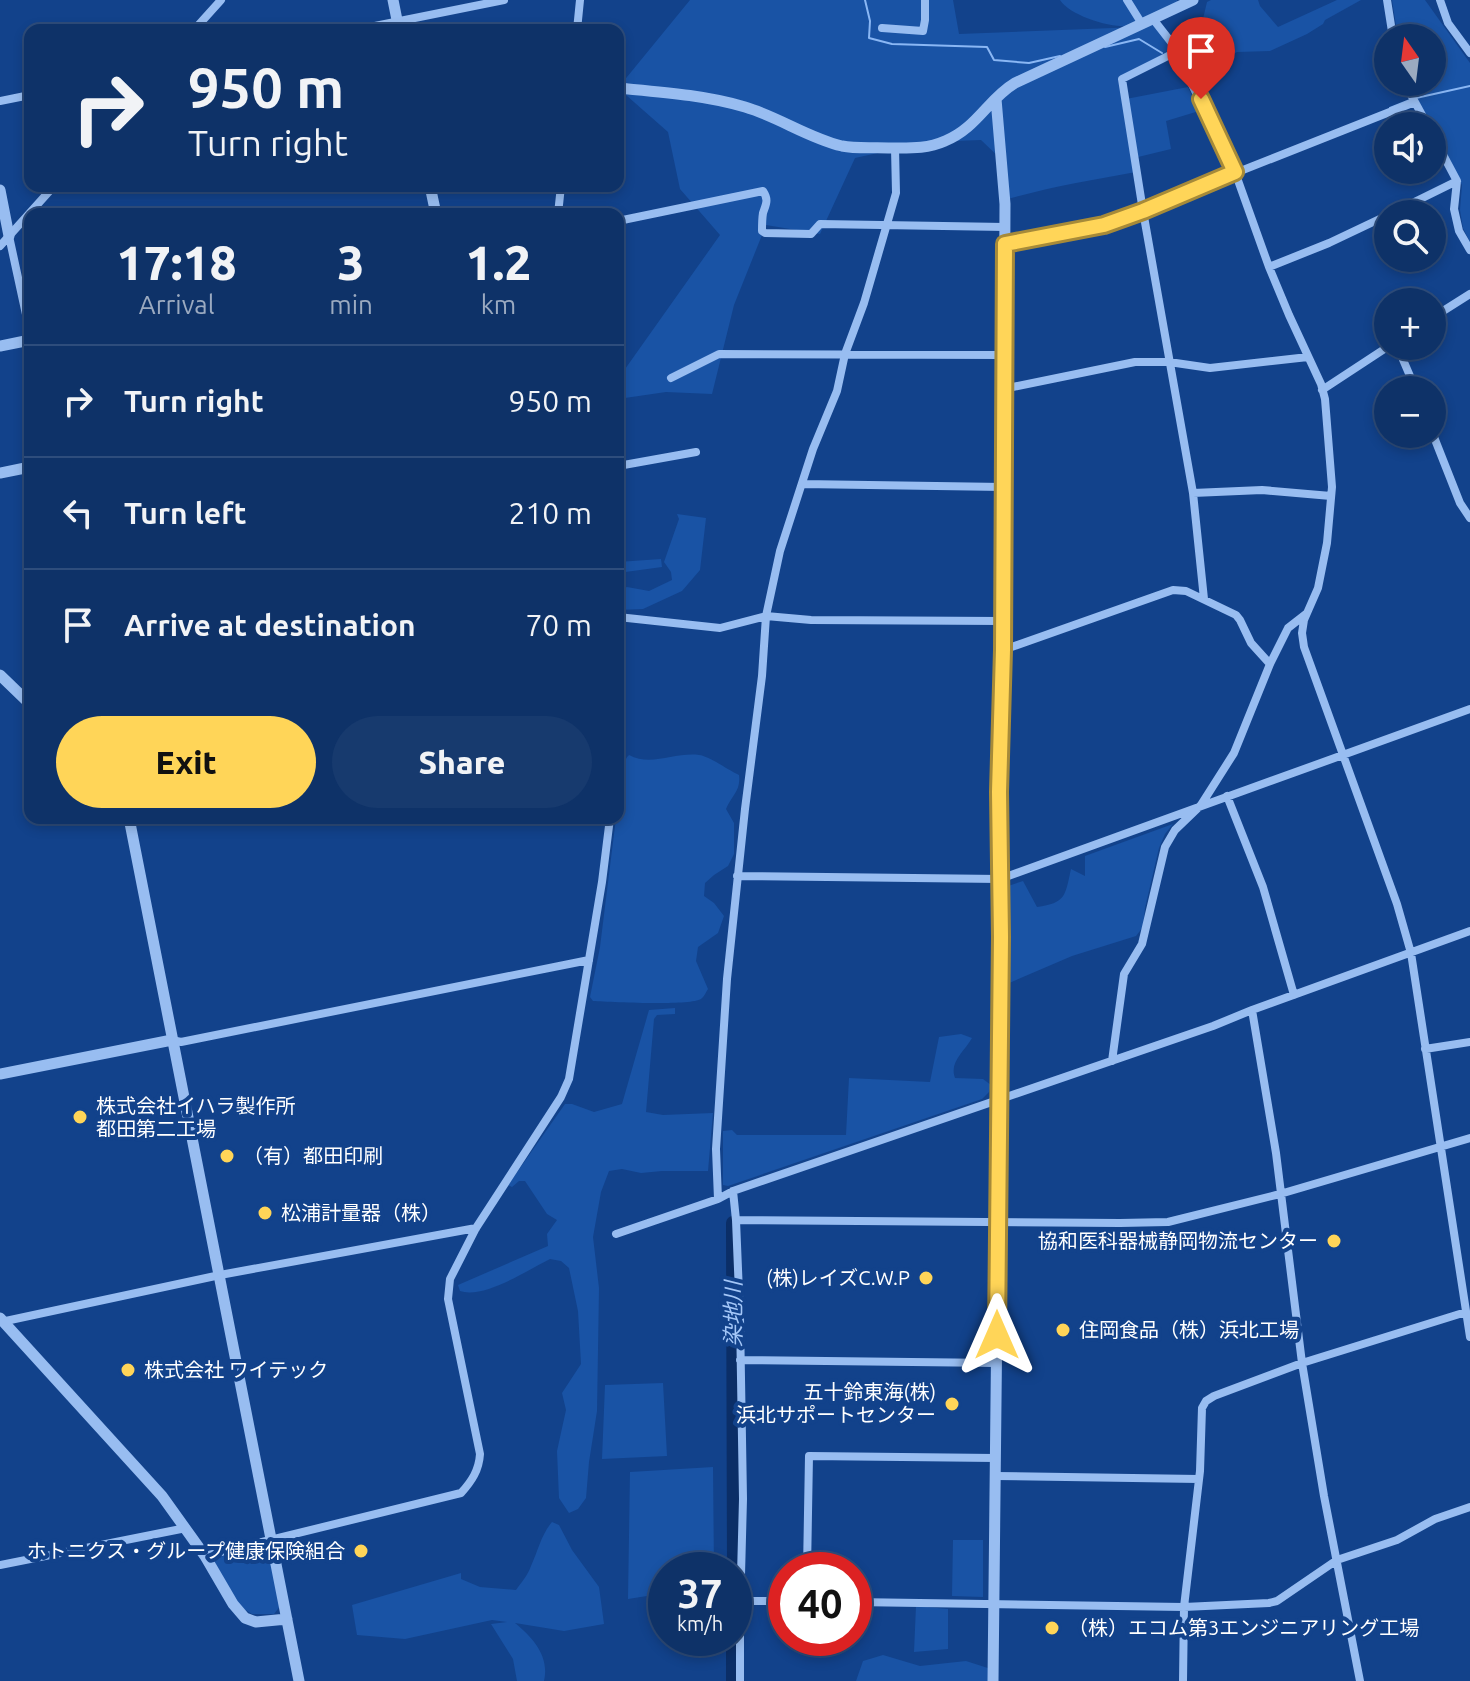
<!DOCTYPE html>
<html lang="en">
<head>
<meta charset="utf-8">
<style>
  body { margin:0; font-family:Ubuntu,"Noto Sans JP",sans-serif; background:#173a6e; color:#f1f3f6; height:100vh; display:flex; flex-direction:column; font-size:30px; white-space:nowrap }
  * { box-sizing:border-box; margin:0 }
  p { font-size:26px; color:#9baac0 }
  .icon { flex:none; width:44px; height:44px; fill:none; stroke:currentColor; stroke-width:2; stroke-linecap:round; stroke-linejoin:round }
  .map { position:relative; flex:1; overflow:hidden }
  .panel { position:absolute; left:24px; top:208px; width:600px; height:616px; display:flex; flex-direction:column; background:#0e3268; border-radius:16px; box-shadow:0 4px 12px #0003,0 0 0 2px #2e4d7c }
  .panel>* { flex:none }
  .hud { position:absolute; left:24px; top:24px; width:600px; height:168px; border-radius:16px; box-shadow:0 4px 12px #0003,0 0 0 2px #2e4d7c; background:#0e3268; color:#f1f3f6; overflow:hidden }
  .needle { width:52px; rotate:346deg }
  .buttons { position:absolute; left:1374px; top:24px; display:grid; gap:16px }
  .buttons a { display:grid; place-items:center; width:72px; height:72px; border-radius:50%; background:#0e3268; box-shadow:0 4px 12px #0003,0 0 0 2px #2e4d7c; font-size:40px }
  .speed { position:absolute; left:648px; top:1552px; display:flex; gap:16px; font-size:40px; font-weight:700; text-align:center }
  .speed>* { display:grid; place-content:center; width:104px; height:104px; border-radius:50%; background:#0e3268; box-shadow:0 4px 12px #0003,0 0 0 2px #2e4d7c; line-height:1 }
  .speed small { font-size:20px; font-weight:400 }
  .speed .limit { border:12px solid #d22; background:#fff; color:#111 }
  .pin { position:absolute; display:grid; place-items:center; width:68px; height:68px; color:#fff; margin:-82px -34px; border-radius:50% 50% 50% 0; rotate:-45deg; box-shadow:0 0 8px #0007 }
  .pin .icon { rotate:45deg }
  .me { position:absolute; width:88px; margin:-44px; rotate:0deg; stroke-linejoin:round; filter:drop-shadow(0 0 6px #0008) }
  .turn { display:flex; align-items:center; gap:28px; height:168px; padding:0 32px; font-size:36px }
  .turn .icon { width:104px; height:104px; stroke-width:2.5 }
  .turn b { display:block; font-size:56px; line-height:68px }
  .eta { display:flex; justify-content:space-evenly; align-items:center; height:136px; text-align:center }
  .eta b { font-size:48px; font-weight:800; line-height:56px }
  .primary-button { display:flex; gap:16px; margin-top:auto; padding:16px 32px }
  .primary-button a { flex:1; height:92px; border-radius:48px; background:#ffd558; color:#111; font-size:32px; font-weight:800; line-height:92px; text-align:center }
  .primary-button a+a { background:#173a6e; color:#f1f3f6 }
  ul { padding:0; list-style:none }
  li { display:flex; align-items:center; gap:24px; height:112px; padding:0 32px; border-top:2px solid #2e4d7c }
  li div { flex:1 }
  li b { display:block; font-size:30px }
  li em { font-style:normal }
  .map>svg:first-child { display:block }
</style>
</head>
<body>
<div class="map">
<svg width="1470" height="1681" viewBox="0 0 1470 1681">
  <rect width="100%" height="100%" fill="#12428b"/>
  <path fill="#1953a5" d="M690 0H953L959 34 1139 27 1152 22 1173 52 1120 78 1136 172C1092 180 1049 187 1005 200L1003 161 981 140 928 142 855 158 820 234 766 225 734 305 712 394 666 392 618 399V379L720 235 680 189 668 132 618 88Z
    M1060 0H1177L1178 3C1166 10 1152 20 1138 25 1118 31 1071 17 1060 0Z
    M1211 0H1258L1260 6 1278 27 1337 0H1361L1325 20 1323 24 1307 34 1270 51 1237 52 1215 65 1218 81 1201 85 1198 81V70L1185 54 1202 23 1207 2Z
    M1392 0H1425L1470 63V242L1463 228 1460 210 1462 185 1408 82H1432V38H1398Z
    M1188 87 1199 111 1166 121 1171 149 1138 157 1126 99Z
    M677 514 706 518 700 570 682 591 643 609 618 610V590L627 587 649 591 672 580 671 572 664 562 679 519Z
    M661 559 662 567 618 573V562Z
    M629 755C651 767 675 752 699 755 709 756 728 770 739 775 741 791 732 795 726 809L734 823V854L728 866 714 875 705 883 704 896 714 903 724 916 718 933 698 947 696 961 708 989C706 992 704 997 701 999 689 1006 611 1002 593 1001L590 997 600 947 616 818H618C618 801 617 767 629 755Z
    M1173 824 1165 834 1159 848 1145 908 1143 927 1136 936 1072 956 1007 984 1006 927 1008 886 1023 881 1037 907C1066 903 1065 896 1071 869L1085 876V856Z
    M675 1008V1014L657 1015 654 1019 646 1112 663 1115 713 1113 708 1171H662L641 1173 622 1169 609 1171 601 1192 593 1237 599 1288 597 1411 589 1462 586 1498 578 1509 569 1513 559 1498 557 1451 566 1410 562 1393 581 1364 578 1311 569 1268 561 1261 550 1259C528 1270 484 1299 460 1291L458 1285 548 1246 547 1234 557 1220 547 1214 525 1181H519L512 1187 508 1185 565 1104H572L594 1112 622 1104 649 1010Z
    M961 1034 972 1038C964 1052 949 1062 955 1078L983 1079 991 1085 989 1092 982 1099 728 1186 723 1185V1131L732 1130 737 1135H846L849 1078 930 1082 939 1037Z
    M663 1383 667 1456 602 1459 605 1385Z
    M713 1467 714 1570H666V1593L628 1599 630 1472Z
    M552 1522 559 1525 572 1550 599 1587 604 1624 564 1631 515 1623C532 1637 550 1656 544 1681H517L513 1659 491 1624 507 1622 492 1620 405 1639 357 1635 352 1605 461 1573V1579L480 1587 516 1590C521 1583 528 1575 531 1566 538 1551 541 1535 552 1522Z
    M953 1540H983V1597L952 1596Z
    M267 1544 281 1605 274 1614H252L239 1606 213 1559Z
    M916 1606 948 1609V1649L914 1652Z
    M883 1655 920 1666 966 1661 994 1670 992 1681H856L863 1661Z"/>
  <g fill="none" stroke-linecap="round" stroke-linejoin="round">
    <path stroke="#8ab7f4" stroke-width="2" d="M865 0 870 21 869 38 892 44 987 47 994 60 1029 63 1060 56
      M1105 47 1139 39 1162 53
      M1171 59 1186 79 1216 141
      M1416 98 1470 86
      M1390 108 1410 100"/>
    <path stroke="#0b2e67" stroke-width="14" d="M733 1223 734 1570
      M733 1681V1638"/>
    <path stroke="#98bdf1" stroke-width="8" d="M1127 0 1142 24
      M1387 0 1393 38
      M1440 0 1448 23 1470 53
      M1153 19 1178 51 1235 172 1269 267 1289 315 1321 384 1325 399 1332 487 1327 543 1318 588 1304 620 1302 633 1304 647 1397 904 1411 953 1470 1337
      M882 28 923 31 925 20V0
      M194 30 221 0
      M355 30 504 0
      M577 30 580 0
      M1178 51 1122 79 1143 211 1193 493 1204 599
      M1404 82 1428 126
      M0 101 30 95
      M1432 134 1457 181 1454 209 1459 231 1470 250
      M895 148 896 193 864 303 845 354 837 391 813 449 780 551 766 616 762 676 745 809 727 979 716 1149 718 1199 733 1191 1213 1026 1252 1010 1470 931
      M558 214 561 186
      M1390 214 1457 181
      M618 221 763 191C769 200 766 204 763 213 762 219 762 225 762 231L765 233 811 234 820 224 1005 227
      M9 236 30 333
      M1005 244 1104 225 1415 102
      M0 246 54 186
      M1269 267 1329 243 1388 215
      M1432 318 1470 294
      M1394 346 1401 355 1416 390
      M671 378 719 354 1003 355
      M1003 389 1135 362H1169L1210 368 1308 357
      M1322 390 1389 346
      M1432 432 1460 503 1470 518
      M618 466 696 452
      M802 484 1003 487
      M1193 493 1262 490 1331 496
      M618 617 720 628 766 616 811 620 1002 621
      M1003 650 1173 590 1186 591 1236 615 1240 620 1251 643 1270 664
      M618 718 621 733 618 753
      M1227 796 1263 887 1294 995
      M737 876 1000 879 1470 709
      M1252 1010 1276 1153 1302 1363 1324 1496 1360 1681
      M172 1040 181 1042 589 960
      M1425 1049 1470 1042
      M1112 1061 1124 974 1142 944 1165 847 1175 830 1201 805 1234 753 1270 664 1288 628 1306 614
      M733 1191 736 1220 740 1318 743 1499 740 1613V1681
      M736 1220 1120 1223 1168 1222 1280 1194 1470 1138
      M616 1234 718 1199
      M1 1322 220 1275 476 1228
      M740 1360 997 1363
      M995 1476 1199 1479
      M205 1556 461 1493C472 1481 479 1470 480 1454L448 1299 450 1279 476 1228 561 1097 569 1079 602 882 610 818
      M0 1565 186 1528
      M807 1570 809 1456 995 1458
      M740 1601H786
      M854 1602 1184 1607 1269 1603 1277 1601 1337 1560 1397 1540 1435 1519 1470 1507
      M1183 1681 1184 1607 1200 1471 1202 1408 1206 1401 1214 1396 1302 1363 1466 1312"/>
    <path stroke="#98bdf1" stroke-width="11" d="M393 0 399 30
      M618 88C660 92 705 95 745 107 779 117 808 138 842 146 857 149 875 147 891 148 910 148 927 149 945 141 977 128 988 99 1015 83L1193 0
      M430 186 436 214
      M0 190 9 236
      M0 346 30 340
      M0 473 30 467
      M0 675 30 704
      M129 818 299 1681
      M0 1074 172 1040
      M0 1318 162 1496 205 1556 233 1604 245 1618 256 1622 287 1619
      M993 1681 1001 937 999 792 1003 650 1005 204 996 99"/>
  </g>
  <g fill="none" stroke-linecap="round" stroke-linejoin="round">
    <g stroke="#a68a39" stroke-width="20">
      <path id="route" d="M997 1335 1001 937 999 792 1003 650 1005 244 1104 225 1143 211 1235 172 1201 99"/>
    </g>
    <use href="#route" stroke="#ffd558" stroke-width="14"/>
  </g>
  <g fill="#ffd558" stroke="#12428b" stroke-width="3">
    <circle cx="80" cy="1117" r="8"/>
    <circle cx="227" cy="1156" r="8"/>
    <circle cx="265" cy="1213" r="8"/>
    <circle cx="1334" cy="1241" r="8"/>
    <circle cx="926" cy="1278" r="8"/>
    <circle cx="1063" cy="1330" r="8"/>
    <circle cx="128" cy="1370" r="8"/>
    <circle cx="952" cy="1404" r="8"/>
    <circle cx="361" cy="1551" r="8"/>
    <circle cx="1052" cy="1628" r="8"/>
  </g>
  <g text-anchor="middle" stroke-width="8" stroke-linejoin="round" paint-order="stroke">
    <g font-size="20" fill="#fff" stroke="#12428b" text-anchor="start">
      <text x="96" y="1113">株式会社イハラ製作所<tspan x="96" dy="23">都田第二工場</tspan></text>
      <text x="243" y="1163">（有）都田印刷</text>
      <text x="281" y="1220">松浦計量器（株）</text>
      <text x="1318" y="1248" text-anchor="end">協和医科器械静岡物流センター</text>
      <text x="910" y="1285" text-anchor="end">(株)レイズC.W.P</text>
      <text x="1079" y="1337">住岡食品（株）浜北工場</text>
      <text x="144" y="1377">株式会社 ワイテック</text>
      <text x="936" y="1399" text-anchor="end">五十鈴東海(株)<tspan x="936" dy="23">浜北サポートセンター</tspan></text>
      <text x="345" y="1558" text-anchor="end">ホトニクス・グループ健康保険組合</text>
      <text x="1068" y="1635">（株）エコム第3エンジニアリング工場</text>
    </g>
    <g font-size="22" font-style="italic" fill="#a4c7f8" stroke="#12428b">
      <text transform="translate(733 1314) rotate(-90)" y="8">染地川</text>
    </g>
  </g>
</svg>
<div class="buttons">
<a><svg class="needle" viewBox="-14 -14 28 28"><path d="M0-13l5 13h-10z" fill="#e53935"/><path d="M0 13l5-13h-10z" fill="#9baac0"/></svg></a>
<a><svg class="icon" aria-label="sound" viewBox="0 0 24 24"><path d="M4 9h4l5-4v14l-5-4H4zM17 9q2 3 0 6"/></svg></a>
<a><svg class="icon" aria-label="search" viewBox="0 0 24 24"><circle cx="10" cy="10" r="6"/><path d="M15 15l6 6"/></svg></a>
<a>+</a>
<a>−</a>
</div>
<div class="speed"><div>37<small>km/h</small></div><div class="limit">40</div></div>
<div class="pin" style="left:1201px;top:99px;background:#d93025"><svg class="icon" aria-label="arrive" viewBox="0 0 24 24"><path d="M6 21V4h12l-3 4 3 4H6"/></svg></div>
<svg class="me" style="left:997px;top:1335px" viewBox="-20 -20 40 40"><path d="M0-17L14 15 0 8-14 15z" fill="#ffd558" stroke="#fff" stroke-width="4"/></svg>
<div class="hud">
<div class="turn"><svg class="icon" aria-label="right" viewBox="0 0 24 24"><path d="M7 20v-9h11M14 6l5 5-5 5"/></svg><div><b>950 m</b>Turn right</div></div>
</div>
<section class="panel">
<div class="eta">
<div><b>17:18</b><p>Arrival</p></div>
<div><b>3</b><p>min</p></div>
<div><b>1.2</b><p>km</p></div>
</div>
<ul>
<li><svg class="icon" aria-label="right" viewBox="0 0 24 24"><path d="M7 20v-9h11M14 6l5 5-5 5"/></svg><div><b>Turn right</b></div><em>950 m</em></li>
<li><svg class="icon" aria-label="left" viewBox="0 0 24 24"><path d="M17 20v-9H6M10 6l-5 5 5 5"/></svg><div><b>Turn left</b></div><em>210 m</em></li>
<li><svg class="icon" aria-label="arrive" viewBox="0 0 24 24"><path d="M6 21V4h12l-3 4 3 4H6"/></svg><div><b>Arrive at destination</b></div><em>70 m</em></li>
</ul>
<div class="primary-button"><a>Exit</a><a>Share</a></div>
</section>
</div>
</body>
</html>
